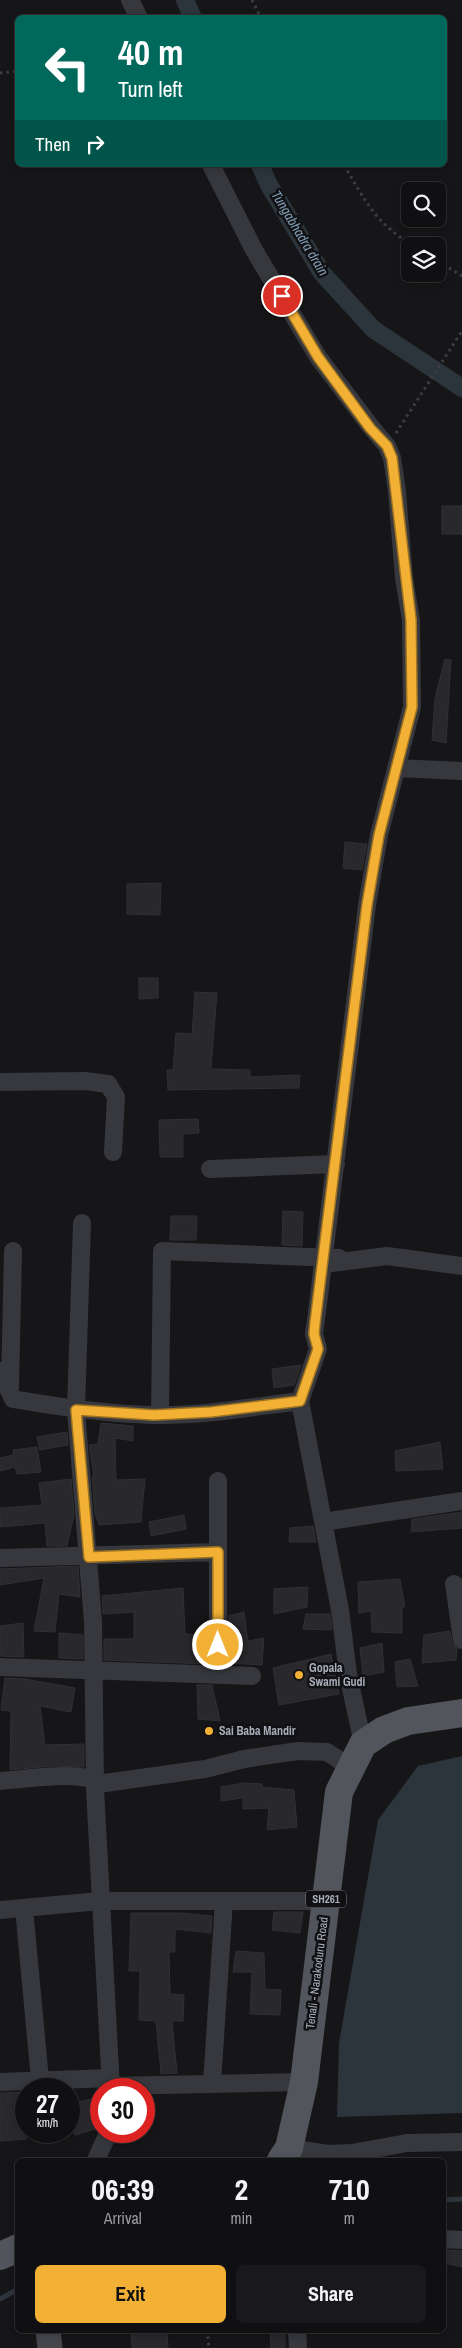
<!DOCTYPE html>
<html lang="en">
<head>
<meta charset="utf-8">
<style>
  body { margin:0; font-family:"Archivo Narrow",sans-serif; background:#19191b; color:#f1f3f6; height:100vh; display:flex; flex-direction:column; font-size:19px; white-space:nowrap }
  * { box-sizing:border-box; margin:0 }
  p { font-size:16px; color:#9c9d9f }
  .icon { flex:none; width:28px; height:28px; fill:none; stroke:currentColor; stroke-width:2; stroke-linecap:round; stroke-linejoin:round }
  .map { position:relative; flex:1; overflow:hidden }
  .details { position:absolute; left:15px; top:2158px; width:431px; height:175px; display:flex; flex-direction:column; background:#101012; border-radius:8px; box-shadow:0 2px 8px #0003,0 0 0 1px #303032 }
  .details>* { flex:none }
  .hud { position:absolute; left:15px; top:15px; width:432px; height:152px; border-radius:8px; box-shadow:0 2px 8px #0003,0 0 0 1px #303032; background:#00695c; color:#fff; overflow:hidden }
  .fabs { position:absolute; left:401px; top:182px; display:grid; gap:10px }
  .fabs a { display:grid; place-items:center; width:45px; height:45px; border-radius:8px; background:#101012; box-shadow:0 2px 8px #0003,0 0 0 1px #303032; font-size:25px }
  .speed { position:absolute; left:15px; top:2078px; display:flex; gap:10px; font-size:25px; font-weight:700; text-align:center }
  .speed>* { display:grid; place-content:center; width:65px; height:65px; border-radius:50%; background:#101012; box-shadow:0 2px 8px #0003,0 0 0 1px #303032; line-height:1 }
  .speed small { font-size:12px; font-weight:400 }
  .speed .limit { border:8px solid #d22; background:#fff; color:#111 }
  .pin { position:absolute; display:grid; place-items:center; width:42px; height:42px; color:#fff; margin:-21px; border:2px solid #fff; border-radius:50%; box-shadow:0 1px 5px #0007 }
  .me { position:absolute; width:55px; margin:-28px; rotate:0deg; stroke-linejoin:round; filter:drop-shadow(0 0 4px #0008) }
  .turn { display:flex; align-items:center; gap:18px; height:105px; padding:0 20px; font-size:22px }
  .turn .icon { width:65px; height:65px; stroke-width:2.5 }
  .turn b { display:block; font-size:35px; line-height:42px }
  .then { display:flex; align-items:center; height:48px; padding:0 20px; background:#0003; gap:10px; font-size:19px }
  .eta { display:flex; justify-content:space-evenly; align-items:center; height:85px; text-align:center }
  .eta b { font-size:30px; font-weight:700; line-height:35px }
  .action { display:flex; gap:10px; margin-top:auto; padding:10px 20px }
  .action a { flex:1; height:58px; border-radius:8px; background:#f2b134; color:#111; font-size:20px; font-weight:700; line-height:58px; text-align:center }
  .action a+a { background:#19191b; color:#f1f3f6 }
  .map>svg:first-child { display:block }
</style>
</head>
<body>
<div class="map">
<svg width="462" height="2348" viewBox="0 0 462 2348">
  <rect width="100%" height="100%" fill="#161618"/>
  <path fill="#2c353c" d="M462 1756V2113L337 2117 339 2043 378 1820 418 1766Z"/>
  <g fill="none" stroke-linecap="round" stroke-linejoin="round">
    <path stroke="#2c353c" stroke-width="5" d="M444 2200 462 2199
      M0 2299 18 2289"/>
    <path stroke="#2c353c" stroke-width="18" d="M185 0 193 18
      M260 165 269 185 322 273 373 329 462 388"/>
  </g>
  <path fill="#29292c" stroke="#303034" d="M442 506H462V534H442Z
    M445 659 451 660 446 743 432 740 435 698Z
    M345 842 367 844 362 870 343 868Z
    M161 883 160 915 127 914V884Z
    M139 978H158V998L139 999Z
    M195 992 217 993 211 1069 250 1070V1077L300 1075 299 1088 168 1090 167 1070H173L176 1033 192 1034Z
    M198 1119 199 1133 183 1134V1157H160L159 1120Z
    M283 1211 303 1212 302 1246 282 1245Z
    M171 1216H197L196 1240H170Z
    M301 1365 294 1385 274 1388 272 1369Z
    M101 1423 133 1426V1441L115 1438 116 1480 145 1479 141 1522 99 1525 95 1513 92 1476H94L89 1445 98 1444Z
    M67 1432 68 1445 40 1450 37 1437Z
    M440 1442 443 1469 396 1471 395 1451Z
    M37 1447 41 1472 17 1474 15 1467 0 1471V1458L14 1455 13 1450Z
    M71 1479 74 1515 67 1546H47L45 1523 0 1527V1508L42 1505 39 1483Z
    M462 1512V1528L411 1532 412 1519Z
    M184 1515 186 1529 151 1536 149 1522Z
    M313 1526 316 1542H289L290 1528Z
    M78 1566 80 1597 59 1594 55 1632 34 1631 44 1578 0 1585V1569Z
    M400 1579 405 1607H402V1633L372 1632 371 1611 359 1613 358 1582Z
    M308 1587 307 1607 274 1614V1589Z
    M183 1588 185 1634 207 1636V1664L104 1660V1639H134V1612L103 1614 102 1596Z
    M244 1612 248 1641 264 1638 262 1665 229 1663V1616Z
    M306 1614H330L332 1630 303 1629Z
    M23 1623 24 1657 0 1656V1626Z
    M450 1631 452 1642 457 1649 456 1660 422 1663 424 1635Z
    M59 1633 83 1635V1659L59 1658Z
    M382 1643 384 1672 363 1676 360 1648Z
    M331 1654 339 1694 279 1705 273 1668Z
    M410 1659 418 1686 397 1687 395 1662Z
    M5 1678 25 1679 75 1688 71 1712 40 1706 45 1745 84 1744V1767L53 1766 10 1770 11 1711 1 1710Z
    M197 1685H212L220 1721 198 1719Z
    M244 1783 262 1784V1787L294 1790 297 1827 267 1830 269 1808 243 1809V1798L221 1801V1787Z
    M274 1912H303L300 1933 272 1930Z
    M131 1913H181L212 1916 211 1933 175 1929V1952H169L170 1994 184 1995 183 2021H172L177 2073 161 2074 156 2021 139 2020 140 1971H129Z
    M236 1951 264 1953 265 1989 281 1990 280 2015 250 2014 252 1972H233Z
    M26 2092V2139L0 2141V2093Z
    M101 2097V2124L99 2128 75 2135 69 2120V2104Z
    M447 2250 462 2251V2267L444 2263Z
    M131 2330H167L168 2348H132Z
    M270 2330H285V2348H271Z"/>
  <g fill="none" stroke-linecap="round" stroke-linejoin="round">
    <path stroke="#3d3f44" stroke-width="3" stroke-dasharray="2.5 4" stroke-linecap="butt" d="M252 0 261 18
      M0 73 18 71
      M344 165C366 202 375 223 414 246
      M438 261 462 276
      M396 433 462 331
      M207 2330 209 2348"/>
    <path stroke="#37383d" stroke-width="18" d="M130 0 139 18
      M211 165 254 250 318 357 371 427 387 446 392 458 397 491 404 578 411 620 412 707 379 835 367 905 317 1312 314 1334 318 1349 300 1401
      M396 768 462 771
      M0 1082 85 1081 108 1084 116 1097 113 1152
      M210 1169 336 1164
      M82 1223 76 1410 93 1622 95 1788 111 2089
      M324 1264 387 1256 462 1266
      M0 1371 13 1399C59 1407 106 1414 153 1415 202 1416 252 1407 300 1401L340 1610 348 1674 363 1744
      M10 1388 13 1251
      M160 1415 162 1251 309 1257
      M218 1481V1675
      M323 1522 462 1501
      M0 1558 218 1552
      M454 1584 462 1640
      M0 1667 252 1676
      M0 1781C33 1779 74 1770 105 1783L205 1769 244 1759 298 1751 327 1752 350 1767
      M24 1908 40 2080
      M0 1910 100 1901H326
      M0 2082 110 2078
      M212 2083 224 1901
      M111 2086 304 2082
      M289 2148 328 2154 352 2153 407 2143 462 2142
      M96 2160 109 2131
      M444 2239 462 2240
      M297 2330 298 2348"/>
    <path stroke="#45474d" stroke-width="25" d="M48 2330 50 2348"/>
    <path stroke="#53555c" stroke-width="28" d="M281 2160 289 2148 304 2082 339 1792 363 1744 384 1730 408 1721 462 1713
      M0 2256 18 2248"/>
    <path stroke="#37383d" stroke-width="18" d="M309 1257 339 1258"/>
  </g>
  <g fill="none" stroke-linecap="round" stroke-linejoin="round">
    <g stroke="#9d7322" stroke-width="12">
      <path id="route" d="M218 1645V1552L89 1557 76 1410 154 1415 211 1412 300 1401 318 1349 314 1334 315 1323 367 905 379 835 412 707 411 620 392 458 387 446 370 428 318 357 282 296"/>
    </g>
    <use href="#route" stroke="#f2b134" stroke-width="9"/>
  </g>
  <g fill="#f2b134" stroke="#111113" stroke-width="2">
    <circle cx="299" cy="1675" r="5"/>
    <circle cx="209" cy="1731" r="5"/>
  </g>
  <g text-anchor="middle" stroke-width="5" stroke-linejoin="round" paint-order="stroke">
    <rect fill="#111113" stroke="#7b7e86" stroke-width="1" x="306" y="1890.5" width="40" height="17" rx="4"/>
    <g font-size="11" font-weight="bold" fill="#a8adb8">
      <text x="326" y="1903">SH261</text>
    </g>
    <g font-size="12" font-weight="bold" fill="#a8adb8" stroke="#111113" text-anchor="start">
      <text x="309" y="1672">Gopala<tspan x="309" dy="14">Swami Gudi</tspan></text>
      <text x="219" y="1735">Sai Baba Mandir</text>
    </g>
    <g font-size="12" fill="#a8adb8" stroke="#111113">
      <text transform="translate(317 1973) rotate(-83)" y="4">Tenali - Narakoduru Road</text>
    </g>
    <g font-size="14" font-style="italic" fill="#7f9bb3" stroke="#111113">
      <text transform="translate(300 233) rotate(59)" y="5">Tungabhadra drain</text>
    </g>
  </g>
</svg>
<div class="fabs">
<a><svg class="icon" aria-label="search" viewBox="0 0 24 24"><circle cx="10" cy="10" r="6"/><path d="M15 15l6 6"/></svg></a>
<a><svg class="icon" aria-label="layers" viewBox="0 0 24 24"><path d="M12 4l9 5-9 5-9-5zM3 14l9 5 9-5"/></svg></a>
</div>
<div class="speed"><div>27<small>km/h</small></div><div class="limit">30</div></div>
<div class="pin" style="left:282px;top:296px;background:#d93025"><svg class="icon" aria-label="arrive" viewBox="0 0 24 24"><path d="M6 21V4h12l-3 4 3 4H6"/></svg></div>
<svg class="me" style="left:218px;top:1645px" viewBox="-20 -20 40 40"><circle r="17" fill="#f2b134" stroke="#fff" stroke-width="3"/><path d="M0-11L8 9 0 5-8 9z" fill="#fff"/></svg>
<div class="hud">
<div class="turn"><svg class="icon" aria-label="left" viewBox="0 0 24 24"><path d="M17 20v-9H6M10 6l-5 5 5 5"/></svg><div><b>40 m</b>Turn left</div></div>
<div class="then">Then<svg class="icon" aria-label="right" viewBox="0 0 24 24"><path d="M7 20v-9h11M14 6l5 5-5 5"/></svg></div>
</div>
<section class="details">
<div class="eta">
<div><b>06:39</b><p>Arrival</p></div>
<div><b>2</b><p>min</p></div>
<div><b>710</b><p>m</p></div>
</div>
<div class="action"><a>Exit</a><a>Share</a></div>
</section>
</div>
</body>
</html>
